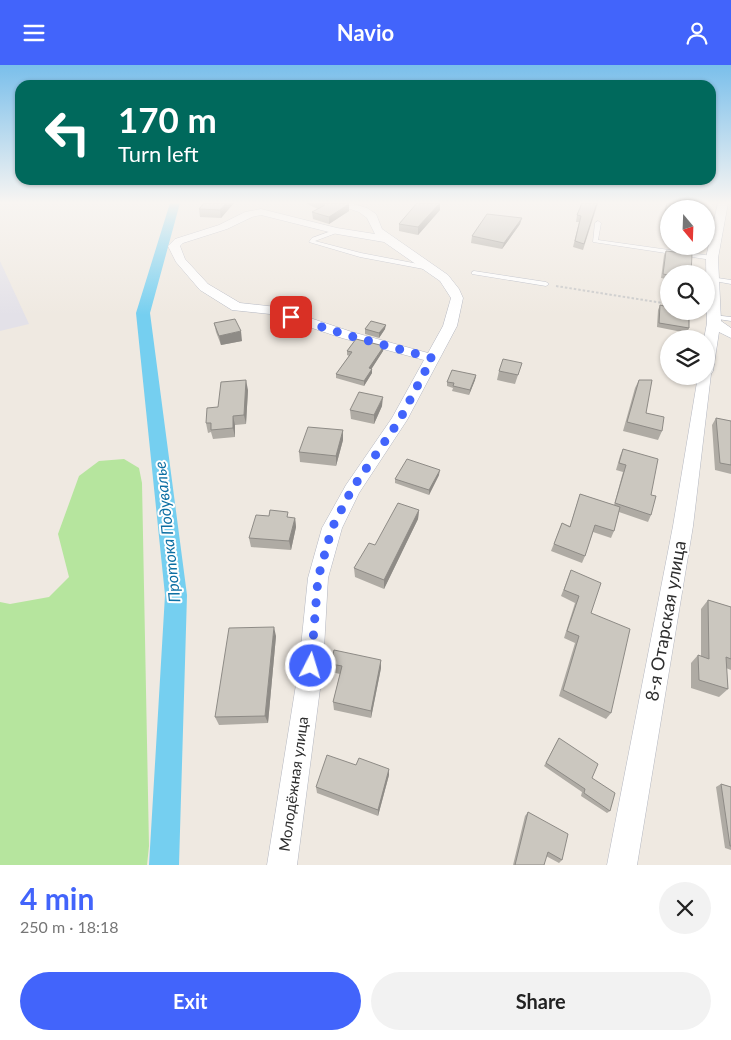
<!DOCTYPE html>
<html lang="en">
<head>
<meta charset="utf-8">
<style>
  body { margin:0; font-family:Lato,sans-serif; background:#f2f2f2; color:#222; height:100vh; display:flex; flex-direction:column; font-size:19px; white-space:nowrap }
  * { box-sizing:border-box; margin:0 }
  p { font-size:16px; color:#767676 }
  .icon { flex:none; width:28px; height:28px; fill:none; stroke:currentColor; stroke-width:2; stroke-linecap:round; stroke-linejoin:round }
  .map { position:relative; height:800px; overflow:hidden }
  .panel { display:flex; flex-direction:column; background:#fff; flex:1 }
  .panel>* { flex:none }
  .guide { position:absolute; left:15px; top:15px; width:701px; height:105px; border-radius:15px; box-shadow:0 1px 4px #0004; background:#00695c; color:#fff; overflow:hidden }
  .needle { width:32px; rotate:161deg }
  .fabs { position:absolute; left:660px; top:135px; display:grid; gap:10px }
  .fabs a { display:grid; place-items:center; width:55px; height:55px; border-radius:50%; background:#fff; box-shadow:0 1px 4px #0004; font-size:25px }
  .pin { position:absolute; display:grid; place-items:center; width:42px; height:42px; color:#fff; margin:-21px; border-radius:10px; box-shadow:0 2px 8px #0006 }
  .me { position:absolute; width:55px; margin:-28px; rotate:5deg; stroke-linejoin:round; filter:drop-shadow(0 0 4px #0008) }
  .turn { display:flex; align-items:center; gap:18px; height:105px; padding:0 20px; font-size:22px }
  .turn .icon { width:65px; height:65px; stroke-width:2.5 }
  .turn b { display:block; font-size:35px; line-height:42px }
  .round { display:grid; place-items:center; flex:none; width:52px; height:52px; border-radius:26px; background:#f2f2f2 }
  .headline { display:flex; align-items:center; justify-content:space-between; height:85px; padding:0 20px }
  h1 { font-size:30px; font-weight:700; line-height:38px; color:#4264fb }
  .cta { display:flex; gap:10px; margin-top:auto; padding:10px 20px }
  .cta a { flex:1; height:58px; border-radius:30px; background:#4264fb; color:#fff; font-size:20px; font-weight:700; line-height:58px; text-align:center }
  .cta a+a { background:#f2f2f2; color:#222 }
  header { display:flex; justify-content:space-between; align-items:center; height:65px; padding:0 20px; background:#4264fb; color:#fff; font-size:22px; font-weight:700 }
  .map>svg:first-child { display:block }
</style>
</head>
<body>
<header><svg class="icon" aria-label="menu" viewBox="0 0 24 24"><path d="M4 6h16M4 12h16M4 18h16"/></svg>Navio<svg class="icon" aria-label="person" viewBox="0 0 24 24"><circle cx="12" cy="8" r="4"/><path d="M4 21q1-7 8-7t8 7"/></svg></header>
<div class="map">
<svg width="731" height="800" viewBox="0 0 731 800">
  <rect width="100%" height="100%" fill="#efe9e1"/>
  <path fill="#e3e1e8" d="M0 196 29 259 0 266Z"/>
  <path fill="#b6e59e" d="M124 394 139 403 142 418 149 781 147 800H0V537L10 539 49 532 69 512 58 469 79 411 99 396Z"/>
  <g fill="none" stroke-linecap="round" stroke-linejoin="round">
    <path fill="#75cff0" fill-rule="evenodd" d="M170 138H180L150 248 187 530 179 800H149L165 530 136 248Z"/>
    <g stroke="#b4b7c1" stroke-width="1">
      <path id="lane" d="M598 156 601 158 598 175 712 191 715 193 712 195 593 177 595 158Z
        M337 164 339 165V167L315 176 361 188 429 201 432 203 429 205 360 192 309 177 312 173Z
        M474 206 546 217 549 219 546 221 472 209V207Z
        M711 212 731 215V219L709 215V213Z
        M713 250 731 252V256L711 253V251Z"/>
    </g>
    <g stroke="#b4b7c1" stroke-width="1">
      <path id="street" d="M332 138H350L367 143 376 149 382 164 448 210 459 224 463 233 457 261 407 355 359 428 342 463 328 513 323 601 297 800H267L299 601 308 513 322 463 346 420 392 353 424 295 342 273 270 249 232 245 200 225 176 197 168 181 175 174 219 160 245 147 261 144 337 163 375 169 367 153 359 147ZM261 150 337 169 384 177 440 216 451 233 443 261 428 288 352 267 277 242 240 238 208 219 185 194 180 181 183 178 227 164 252 152Z
        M718 138H728L718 193 721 256 731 263V273L719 267 713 306 711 309 693 461 637 800H607L673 461 698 311H706V274H704L707 258 706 193Z"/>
    </g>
    <path stroke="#c9c9c9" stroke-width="2" stroke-dasharray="2.5 2" stroke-linecap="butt" d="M556 221 669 239"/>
    <use href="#lane" fill="#fff" fill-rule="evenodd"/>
    <use href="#street" fill="#fff" fill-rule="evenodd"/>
  </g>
  <path fill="#afaba4" d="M234 138 221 153 200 152 199 144Z
    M305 138H348L349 139V146L329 159 313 154 312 147 318 144Z
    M417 138H440V145L418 170 399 166V159Z
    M598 138 583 185 573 182 579 157H576L577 150Z
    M667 138 669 144V169H660Z
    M686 138H704L701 144H697L698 141Z
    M520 159 502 184 471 178 472 171Z
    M666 186 669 209 689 263 687 268 657 262 658 245 660 240 667 242V214L661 213 664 190Z
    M214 258 242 276 221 280 216 267Z
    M365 264H385L379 273 365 269Z
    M384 281 383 286 371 304H372V308L364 321 336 313V309L349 291 347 290V286Z
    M499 306 519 307 515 319 497 315Z
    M476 310 475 315 469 330 452 326 453 323 447 321V317Z
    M639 315 646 348 662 366 658 375 623 366 635 323Z
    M248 325 246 359 235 360V372L213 374 211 367 208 368 206 358 218 342Z
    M382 341 374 359 351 354 350 345Z
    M716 353 731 356V409L715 405 712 360Z
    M343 365V375L336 401 300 397 299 387Z
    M623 384 651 430V450L648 457 619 447 614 466 611 473 593 467 585 491 582 498 551 486 562 458 570 461 580 429 614 440 623 407 616 405 620 391Z
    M439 410 429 430 395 418V414Z
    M419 445 418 454 384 524 355 512 354 503Z
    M289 453H295L296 462 291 485 251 482 249 473Z
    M571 505 591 548 611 648 606 654 559 631 575 578 564 573 575 538 561 531Z
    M708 535 731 542V605L726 603 728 624 719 632 691 623V598L698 590 701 591V544Z
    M276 571 268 658 219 660 215 652Z
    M381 595V603L371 653 334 645 333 637 340 609 331 607V599Z
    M559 673 592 713 610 746 607 748 581 731 582 727 544 701Z
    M356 700 389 710 378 751 317 728 316 722Z
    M721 719 731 722V785L725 783 716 722Z
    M528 747 562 795 559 798 546 791 544 800H513L525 751Z"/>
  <path fill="#8e8b86" d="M226 138H234L221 153 220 145Z
    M440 138V145L418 170V162Z
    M349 139V146L329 159V152Z
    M522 153 520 159 502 184 504 178Z
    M386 260 385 264 379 273V268Z
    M241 266 242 276 221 280 219 271Z
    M384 281 383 286 369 308V303Z
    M372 304V308L364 321V316Z
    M476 310 475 315 469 330 470 325Z
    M246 315 248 325 246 359 244 350Z
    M383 332 382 341 374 359V350Z
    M233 351 235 360V372L233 363Z
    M343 365V375L336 401V391Z
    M440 405 439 410 429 430V425Z
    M419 445 418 454 384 524V515Z
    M295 453 296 462 291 485 289 476Z
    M274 562 276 571 268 658 265 651Z
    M381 595V603L371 653V646Z
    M389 704V710L378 751V745Z"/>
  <path fill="#cbc7bf" stroke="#8e8b86" d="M204 138H226L220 145 199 144Z
    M321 138H348L349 139 329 152 312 147 325 140Z
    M417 138H440L418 162 399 159Z
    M582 138H597L584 179 575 176 581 151 577 150Z
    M667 138H681L680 144H669V165L661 164Z
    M700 138H703L701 144H699Z
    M487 149 522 153 504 178 472 171Z
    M666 186 692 189 691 209H669V246H689V263L659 258 660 240 668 242V210L663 209Z
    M235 254 241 266 219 271 214 258Z
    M371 256 386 260 379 268 365 264Z
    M356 274 384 281 369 303 372 304 364 316 336 309 352 287 347 286Z
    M503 294 522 298 518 310 499 306Z
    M452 305 476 310 470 325 453 321 454 318 447 317Z
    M246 315 244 350 233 351V363L211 365V358H206L207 343 218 342 221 317Z
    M639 315H652L646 348 664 352 662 366 627 357Z
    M359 327 383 332 374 350 350 345Z
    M716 353 731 356V400L720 398Z
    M308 362 343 365 336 391 299 387Z
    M623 384 658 394 651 430 656 431 651 450 615 438 626 400 619 398Z
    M407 394 440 405 429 425 395 414Z
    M580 429 620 442 614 466 595 460 585 491 554 479 562 458 570 462Z
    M398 438 419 445 384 515 354 503 369 478 375 480Z
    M270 445 288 447 287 452 295 453 289 476 249 473 256 450 269 451Z
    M571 505 601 518 591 548 630 564 611 648 563 625 579 571 567 566 579 531 564 525Z
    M708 535 731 542V594L726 592 728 624 699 615 698 590 709 594Z
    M274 562 265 651 215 652 229 563Z
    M334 585 381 595 371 646 333 637 342 601 331 599Z
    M559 673 598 699 592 713 615 728 610 746 584 728 585 724 546 698Z
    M327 690 356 700 359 693 389 704 378 745 316 722Z
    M721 719 731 722V781H730Z
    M528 747 568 769 562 795 548 787 544 800H515Z"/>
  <linearGradient id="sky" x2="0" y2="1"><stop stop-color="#7abfeb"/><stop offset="0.55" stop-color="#f8f5f2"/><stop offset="1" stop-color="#f8f5f2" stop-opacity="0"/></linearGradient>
  <rect width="731" height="250" fill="url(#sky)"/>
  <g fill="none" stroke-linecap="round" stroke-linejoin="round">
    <path stroke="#4264fb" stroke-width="9" stroke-dasharray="0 16.2" d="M291 252 347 270 432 293 399 356 352 424 332 463 318 513 311 601"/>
  </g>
  <g text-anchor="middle" stroke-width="4" stroke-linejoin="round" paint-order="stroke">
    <g font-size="15" fill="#2e2e2e" stroke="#fff">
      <text transform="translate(294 719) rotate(-82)" y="5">Молодёжная улица</text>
    </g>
    <g font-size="16" font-style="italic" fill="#0d6fa3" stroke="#fff">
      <text transform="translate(167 467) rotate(-96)" y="6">Протока Подувалье</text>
    </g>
    <g font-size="18" fill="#2e2e2e" stroke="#fff">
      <text transform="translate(666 556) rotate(-80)" y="6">8-я Отарская улица</text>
    </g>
  </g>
</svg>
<div class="fabs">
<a><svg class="needle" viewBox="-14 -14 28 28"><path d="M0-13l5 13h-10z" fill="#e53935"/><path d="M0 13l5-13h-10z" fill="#767676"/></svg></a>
<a><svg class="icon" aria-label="search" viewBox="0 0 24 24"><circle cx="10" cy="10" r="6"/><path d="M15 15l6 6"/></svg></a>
<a><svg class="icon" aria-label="layers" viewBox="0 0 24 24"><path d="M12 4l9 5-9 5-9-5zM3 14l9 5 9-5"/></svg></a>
</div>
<div class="pin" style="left:291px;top:252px;background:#d93025"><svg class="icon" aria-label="arrive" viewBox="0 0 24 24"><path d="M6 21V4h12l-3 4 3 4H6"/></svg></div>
<svg class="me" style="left:311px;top:601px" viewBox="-20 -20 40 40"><circle r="17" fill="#4264fb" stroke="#fff" stroke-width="3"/><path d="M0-11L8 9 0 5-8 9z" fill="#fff"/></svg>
<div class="guide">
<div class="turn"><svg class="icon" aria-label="left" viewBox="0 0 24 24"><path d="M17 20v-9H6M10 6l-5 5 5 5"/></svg><div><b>170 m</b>Turn left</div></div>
</div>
</div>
<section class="panel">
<div class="headline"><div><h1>4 min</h1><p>250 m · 18:18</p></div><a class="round"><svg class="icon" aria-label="close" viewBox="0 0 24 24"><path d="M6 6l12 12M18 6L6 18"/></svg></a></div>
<div class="cta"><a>Exit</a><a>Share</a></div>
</section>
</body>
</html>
